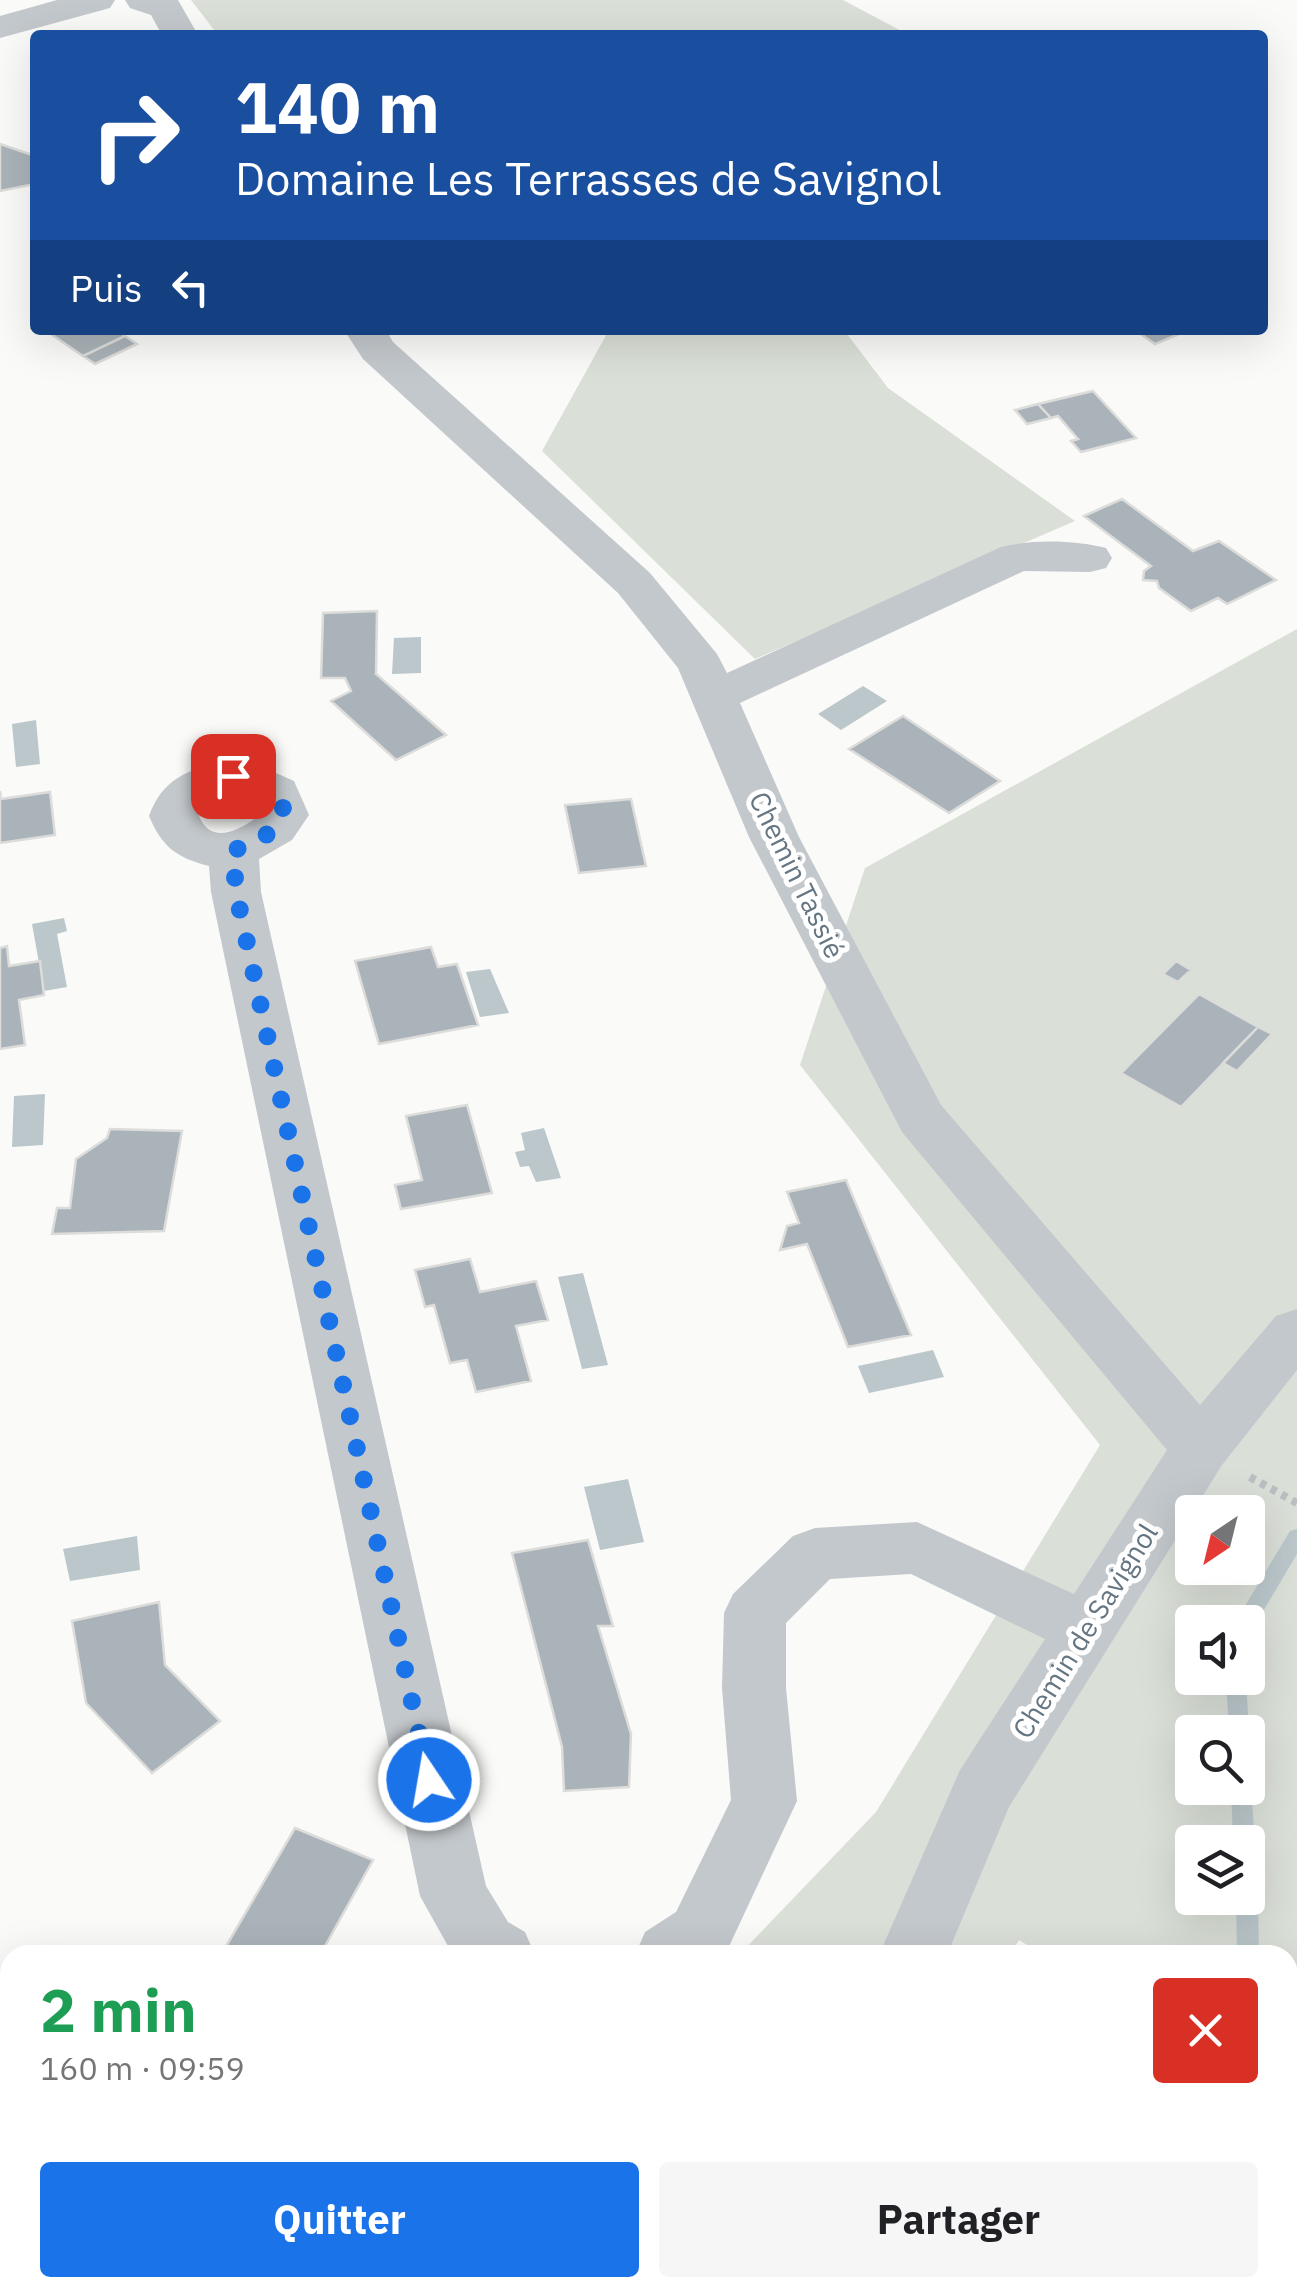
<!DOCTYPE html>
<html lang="fr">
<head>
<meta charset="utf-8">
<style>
  body { margin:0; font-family:"IBM Plex Sans",sans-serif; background:#f6f6f6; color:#202124; height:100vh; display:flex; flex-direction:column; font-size:38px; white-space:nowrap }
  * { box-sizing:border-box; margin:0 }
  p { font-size:32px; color:#757577 }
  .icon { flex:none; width:55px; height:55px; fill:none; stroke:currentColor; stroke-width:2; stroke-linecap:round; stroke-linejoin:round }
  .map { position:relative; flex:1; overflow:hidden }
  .drawer { position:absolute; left:0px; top:1945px; width:1298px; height:352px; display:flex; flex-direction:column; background:#fff; border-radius:30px 30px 0 0; box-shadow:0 10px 40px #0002 }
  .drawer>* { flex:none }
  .hud { position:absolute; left:30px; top:30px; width:1238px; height:305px; border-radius:10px; box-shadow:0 10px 40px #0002; background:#1a4fa0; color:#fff; overflow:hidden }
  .needle { width:65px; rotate:215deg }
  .fabs { position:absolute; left:1175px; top:1495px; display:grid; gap:20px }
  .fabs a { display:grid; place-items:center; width:90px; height:90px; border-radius:10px; background:#fff; box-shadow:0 10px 40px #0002; font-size:50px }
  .pin { position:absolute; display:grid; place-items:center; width:85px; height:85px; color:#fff; margin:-42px; border-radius:20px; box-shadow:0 5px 15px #0006 }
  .me { position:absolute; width:110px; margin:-55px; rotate:348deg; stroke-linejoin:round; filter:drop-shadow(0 0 8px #0008) }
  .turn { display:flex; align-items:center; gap:35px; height:210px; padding:0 40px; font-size:45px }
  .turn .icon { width:130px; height:130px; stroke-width:2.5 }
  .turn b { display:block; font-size:70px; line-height:85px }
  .then { display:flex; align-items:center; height:95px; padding:0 40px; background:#0003; gap:20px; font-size:38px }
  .round { display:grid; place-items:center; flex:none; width:105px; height:105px; border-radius:10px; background:#f6f6f6 }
  .overview { display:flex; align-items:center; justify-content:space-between; height:170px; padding:0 40px }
  h1 { font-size:60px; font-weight:700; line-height:75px; color:#1e9e55 }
  .primary-button { display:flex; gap:20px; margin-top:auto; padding:20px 40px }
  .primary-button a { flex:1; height:115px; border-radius:10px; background:#1a73e8; color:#fff; font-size:40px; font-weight:700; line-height:115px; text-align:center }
  .primary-button a+a { background:#f6f6f6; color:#202124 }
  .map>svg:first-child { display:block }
</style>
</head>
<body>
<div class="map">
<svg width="1297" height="2296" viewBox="0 0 1297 2296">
  <rect width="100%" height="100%" fill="#fafaf8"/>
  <path fill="#dadfd7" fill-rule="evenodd" d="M191 0H843L909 35H218Z
    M609 330H844L888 388 1075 521 755 659 542 451Z
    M1297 629V2296H1151L1152 2288H1288V1955H1043L1019 1940 1010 1955H739L876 1812 1100 1445 800 1065 865 868ZM1192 1512H1248V1568H1192ZM1192 1622H1248V1678H1192ZM1192 1732H1248V1788H1192ZM1192 1842H1248V1898H1192Z
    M490 2288H849L845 2296H492Z"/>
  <path fill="#bbc7cb" d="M421 637V673L392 674 394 638Z
    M863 686 887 701 841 730 818 714Z
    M36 720 40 764 16 767 12 724Z
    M64 918 67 931 57 934 67 987 44 991 32 924Z
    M490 969 509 1013 480 1017 466 972Z
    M45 1094 43 1145 12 1147 14 1096Z
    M544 1128 561 1178 536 1182 529 1166 520 1167 515 1152 525 1150 521 1133Z
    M583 1273 608 1365 582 1369 558 1277Z
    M933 1350 944 1377 869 1393 858 1366Z
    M628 1479 644 1542 600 1550 584 1487Z
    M137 1536 140 1570 70 1581 63 1549Z"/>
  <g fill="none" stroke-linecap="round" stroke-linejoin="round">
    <path fill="#bbc7cb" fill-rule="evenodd" d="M1297 1529V1554L1253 1628 1248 1630V1622H1236L1239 1616 1290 1531Z
      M1226 1678H1246L1249 1732 1248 1736V1732H1229Z
      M1248 1781 1251 1788 1255 1842 1248 1850V1842H1233L1231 1788H1248Z
      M1248 1888 1255 1891 1258 1898 1259 1955H1237L1236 1898H1248Z
      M1214 2288H1238L1240 2296H1216Z"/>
  </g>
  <path fill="#aab3b9" stroke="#dcdcda" stroke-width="2.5" d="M0 144 35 156V184L0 191Z
    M45 330H116L125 336 83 356Z
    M1135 330H1189L1155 344Z
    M125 336 137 344 95 364 83 356Z
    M1093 391 1136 438 1081 452 1071 441 1078 439 1058 416 1051 418 1038 404Z
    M1038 404 1051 418 1027 424 1015 410Z
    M1122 499 1193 551 1219 541 1276 580 1227 604 1218 598 1191 611 1159 588 1157 581 1143 580 1144 571 1151 566 1084 516Z
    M377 611 376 674 446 735 396 760 331 701 351 691 345 678H321L323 613Z
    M903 716 1000 781 949 813 849 749Z
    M0 791 1 799 50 792 55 835 0 843Z
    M631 799 646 866 579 873 565 805Z
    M7 946 9 966 40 961 44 995 19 1000 25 1045 0 1049V948Z
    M431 947 438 967 457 964 478 1025 379 1044 355 961Z
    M1176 961 1191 970 1178 982 1163 974Z
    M1199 994 1258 1027 1181 1107 1121 1073Z
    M1258 1027 1272 1034 1237 1071 1223 1063Z
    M467 1105 492 1193 401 1209 395 1185 422 1180 406 1116Z
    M110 1129 182 1131 164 1231 52 1234 57 1208H70L76 1159 107 1138Z
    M846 1180 911 1335 848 1347 807 1244 780 1250 787 1226 799 1223 787 1192Z
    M470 1259 480 1292 536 1281 548 1320 516 1326 531 1381 476 1392 467 1360 450 1363 434 1305 425 1307 415 1270Z
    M588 1540 613 1626H598L631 1734 629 1787 564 1791 562 1747 512 1553Z
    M159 1602 165 1665 220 1721 152 1773 86 1703 72 1621Z
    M295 1828 373 1860 320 1955H221Z"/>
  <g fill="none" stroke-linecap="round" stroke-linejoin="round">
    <path stroke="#bbbfc2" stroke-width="8" stroke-dasharray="6 6" stroke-linecap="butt" d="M1250 1477 1297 1503"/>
    <path fill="#c3c8cc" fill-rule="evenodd" d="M57 0H115L110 8 0 38V16Z
      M125 0H178L198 35H162L151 15 130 8Z
      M344 330H386L393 342 650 573 717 654 727 673 1001 547C1032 539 1075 540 1106 548L1112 558 1106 568 1090 572 1024 571 740 703 799 837 941 1105 1200 1405 1276 1316 1297 1309V1370L1222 1465 1009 1807 947 1955H879L960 1770 1045 1639 911 1574 830 1579 786 1623V1688L797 1801 725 1955H635L645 1932 676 1912 731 1800 722 1688 724 1613 733 1594 793 1536 815 1528 917 1522 1074 1594 1167 1450 902 1132 749 837 678 668 618 593 363 359Z
      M223 762H251L294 781 309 815 292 840 259 859 261 892 486 1886 508 1922 525 1932 535 1955H453L420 1896 211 892 209 866C177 858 162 847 149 816 162 780 187 769 223 762ZM241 794 255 801 257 817C238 831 211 845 199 816 205 797 223 792 241 794Z
      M735 2288H809L806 2296H732Z"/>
  </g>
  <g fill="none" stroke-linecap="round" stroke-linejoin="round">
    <path stroke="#1a73e8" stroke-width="18" stroke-dasharray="0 32.4" d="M233 776C304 782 295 834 233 850L236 892 429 1780"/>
  </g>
  <g text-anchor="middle" stroke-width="10" stroke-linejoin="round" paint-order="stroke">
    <g font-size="28" fill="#657683" stroke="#fff">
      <text transform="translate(797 875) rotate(64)" y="10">Chemin Tassié</text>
      <text transform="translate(1085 1631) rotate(-58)" y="10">Chemin de Savignol</text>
    </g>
  </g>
</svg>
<div class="fabs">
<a><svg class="needle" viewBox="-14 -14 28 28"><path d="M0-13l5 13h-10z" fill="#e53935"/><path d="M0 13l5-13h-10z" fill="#757577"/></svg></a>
<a><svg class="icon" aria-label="sound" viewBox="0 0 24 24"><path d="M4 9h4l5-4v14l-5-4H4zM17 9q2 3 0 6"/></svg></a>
<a><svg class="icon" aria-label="search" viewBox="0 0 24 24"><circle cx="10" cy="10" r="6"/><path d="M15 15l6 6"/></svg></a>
<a><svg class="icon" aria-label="layers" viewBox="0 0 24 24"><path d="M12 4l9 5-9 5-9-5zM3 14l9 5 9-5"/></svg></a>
</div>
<div class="pin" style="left:233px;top:776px;background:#d93025"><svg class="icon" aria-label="arrive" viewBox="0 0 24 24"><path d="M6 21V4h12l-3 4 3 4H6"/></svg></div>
<svg class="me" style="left:429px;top:1780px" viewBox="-20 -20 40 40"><circle r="17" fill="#1a73e8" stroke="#fff" stroke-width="3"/><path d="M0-11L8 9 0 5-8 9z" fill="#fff"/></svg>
<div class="hud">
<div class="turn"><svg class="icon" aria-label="right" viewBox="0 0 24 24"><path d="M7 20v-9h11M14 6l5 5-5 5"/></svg><div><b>140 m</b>Domaine Les Terrasses de Savignol</div></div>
<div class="then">Puis<svg class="icon" aria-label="left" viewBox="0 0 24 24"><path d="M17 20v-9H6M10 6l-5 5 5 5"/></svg></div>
</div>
<section class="drawer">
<div class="overview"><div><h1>2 min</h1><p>160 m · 09:59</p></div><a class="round" style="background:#d93025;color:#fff"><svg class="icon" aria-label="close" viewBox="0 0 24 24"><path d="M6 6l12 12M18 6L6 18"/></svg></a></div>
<div class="primary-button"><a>Quitter</a><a>Partager</a></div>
</section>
</div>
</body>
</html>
